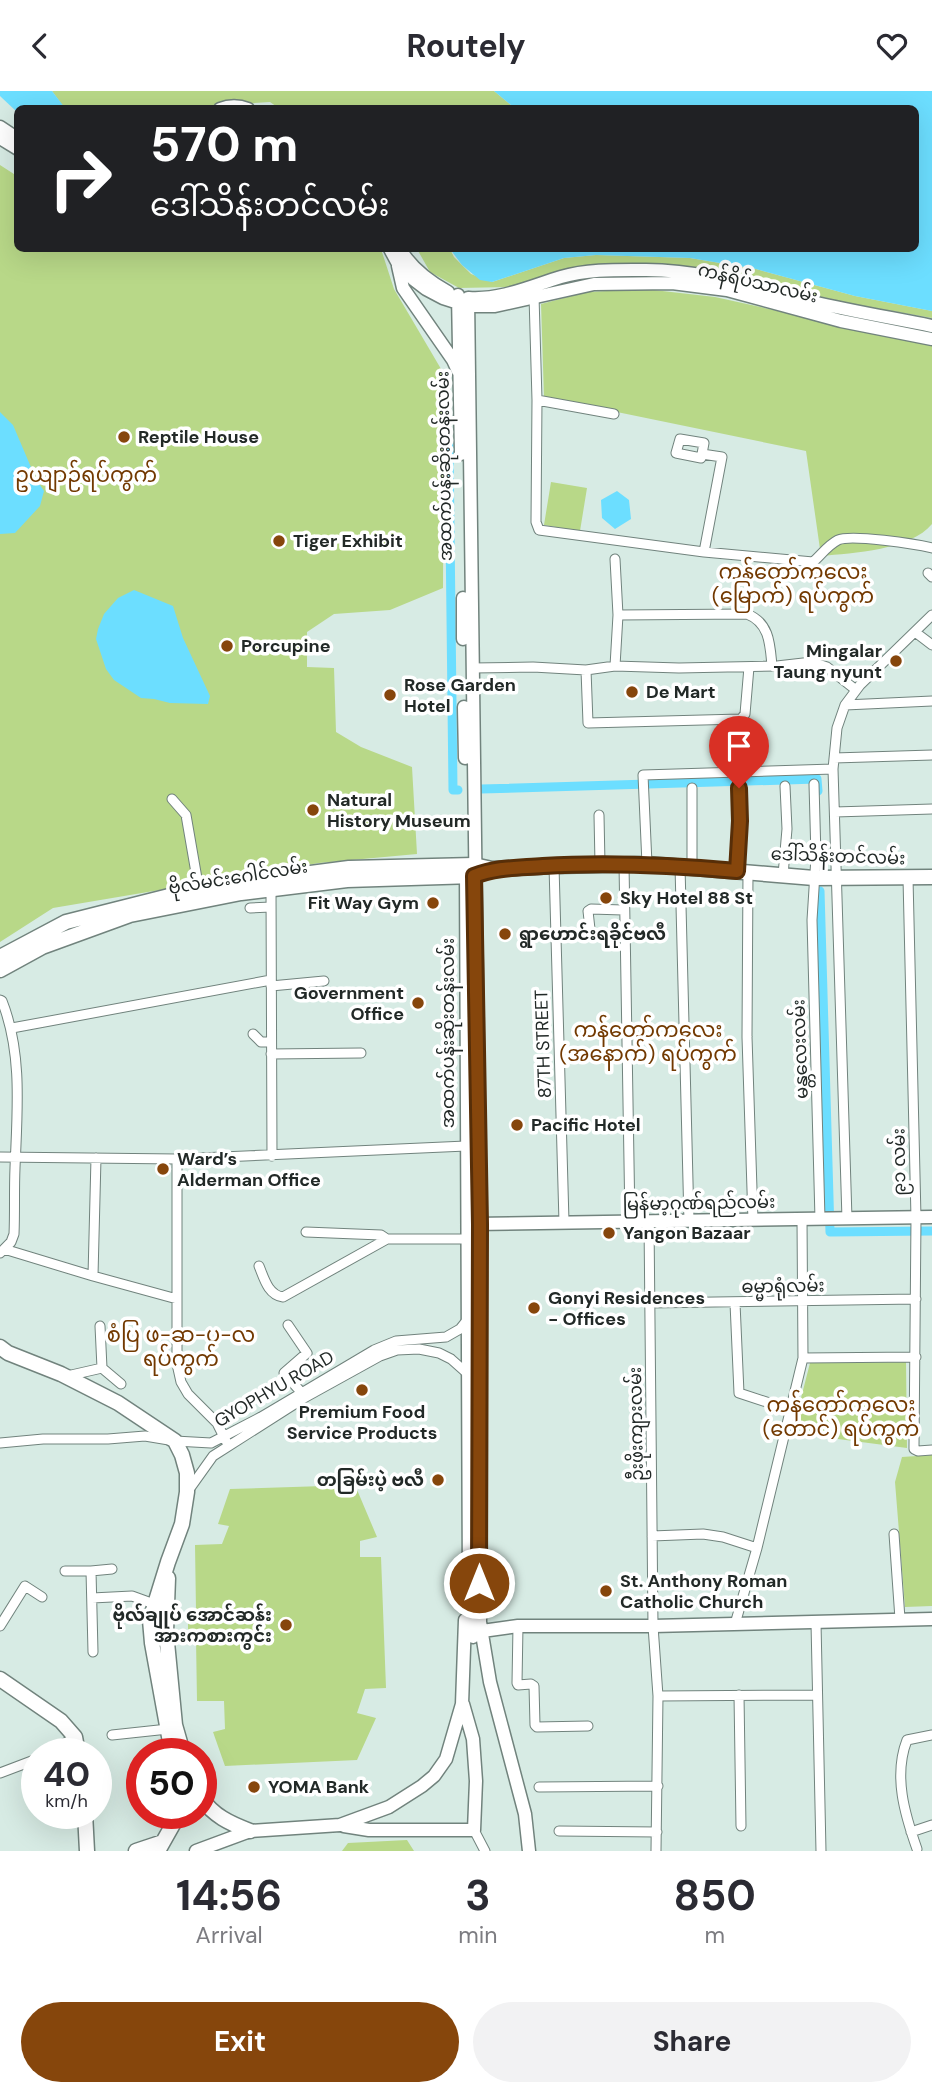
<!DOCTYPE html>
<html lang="en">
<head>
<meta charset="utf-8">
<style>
  body { margin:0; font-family:"DM Sans","Noto Sans Myanmar",sans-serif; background:#f2f2f3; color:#2b2b33; height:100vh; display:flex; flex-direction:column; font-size:26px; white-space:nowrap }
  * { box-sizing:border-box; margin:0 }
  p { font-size:23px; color:#7c7c81 }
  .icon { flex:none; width:38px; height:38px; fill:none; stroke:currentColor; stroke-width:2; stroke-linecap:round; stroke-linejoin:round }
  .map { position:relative; height:1760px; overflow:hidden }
  .sheet { display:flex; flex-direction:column; background:#fff; flex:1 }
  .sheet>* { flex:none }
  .guide { position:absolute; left:14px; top:14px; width:905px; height:147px; border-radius:10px; box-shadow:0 7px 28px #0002; background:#202124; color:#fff; overflow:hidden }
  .speed { position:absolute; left:21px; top:1647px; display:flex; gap:14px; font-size:35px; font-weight:700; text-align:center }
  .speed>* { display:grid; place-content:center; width:91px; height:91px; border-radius:50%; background:#fff; box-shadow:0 7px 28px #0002; line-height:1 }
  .speed small { font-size:18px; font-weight:400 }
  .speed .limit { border:10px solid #d22; background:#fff; color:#111 }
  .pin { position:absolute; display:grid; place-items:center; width:60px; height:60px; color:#fff; margin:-72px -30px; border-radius:50% 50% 50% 0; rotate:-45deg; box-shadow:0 0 7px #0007 }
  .pin .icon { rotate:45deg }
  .me { position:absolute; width:77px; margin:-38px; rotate:0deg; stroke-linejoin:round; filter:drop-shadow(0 0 5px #0008) }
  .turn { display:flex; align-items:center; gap:24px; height:147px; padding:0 21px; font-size:32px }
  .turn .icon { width:91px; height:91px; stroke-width:2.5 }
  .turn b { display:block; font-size:49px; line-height:60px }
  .eta { display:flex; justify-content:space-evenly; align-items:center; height:119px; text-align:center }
  .eta b { font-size:42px; font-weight:700; line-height:49px }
  .primary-button { display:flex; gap:14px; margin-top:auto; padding:14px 21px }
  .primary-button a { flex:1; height:80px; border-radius:42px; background:#86460c; color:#fff; font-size:28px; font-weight:700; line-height:80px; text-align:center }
  .primary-button a+a { background:#f2f2f3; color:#2b2b33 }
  header { display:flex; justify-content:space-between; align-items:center; height:91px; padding:0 21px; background:#fff; font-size:32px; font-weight:700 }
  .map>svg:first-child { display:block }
</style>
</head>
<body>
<header><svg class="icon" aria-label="back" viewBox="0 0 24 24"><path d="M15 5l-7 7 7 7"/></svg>Routely<svg class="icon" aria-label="heart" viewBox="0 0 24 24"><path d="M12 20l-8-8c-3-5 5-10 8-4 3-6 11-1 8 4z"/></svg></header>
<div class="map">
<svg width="932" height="1760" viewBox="0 0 932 1760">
  <rect width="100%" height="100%" fill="#d7ebe4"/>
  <path fill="#b8d888" d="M52 0H494L511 14 522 17 280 18 270 11 223 14 217 18H65Z
    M0 74 17 85 18 158H381L394 198 444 283 443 497 390 519 334 523 307 541V576L334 577 336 641 361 656 412 676 417 763 319 772 53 817 0 851Z
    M417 158H450L454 166 471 183 492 191 564 167 596 164 690 167 756 178 855 205 932 220V227L853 213 721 183 633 175H581L509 196 459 197 430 181Z
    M645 198 715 206 932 254V433C911 459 853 462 821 465L806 360 544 306 541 213 587 201Z
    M551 391 587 397 580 440 544 434Z
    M906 1271 907 1357 792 1342 810 1272Z
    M932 1364V1515L905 1516 895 1391 902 1366Z
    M355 1394 377 1446 360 1450V1466H381L386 1597 365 1598 357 1622 376 1627 357 1669 225 1675 213 1641 225 1638 224 1610H197L196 1548H188V1521L196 1520 195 1454 222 1453 229 1435 218 1433 230 1398Z
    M407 1749 414 1760H342L348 1752Z"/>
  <path fill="#6cdeff" d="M0 0H52L65 17 18 18 17 21 0 5Z
    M494 0H932V220L855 205 756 178 690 167 596 164 564 167 492 191 480 189 462 174 450 158H915V18H522L511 14Z
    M0 321 13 334 36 388 44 400 40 415 15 442 0 443Z
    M617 400 629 409 631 428 615 438 602 427 601 409Z
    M134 499 173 515 183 547 210 605 208 613 170 612 154 608 141 607 114 589 106 578 96 548 98 538 104 523 118 507Z"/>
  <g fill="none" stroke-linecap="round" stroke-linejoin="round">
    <path stroke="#6cdeff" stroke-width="9" d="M449 353 453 699H458
      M481 698 817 688 818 700
      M820 800 830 1141 932 1140"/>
    <g stroke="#71837d" stroke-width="11">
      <path id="street" d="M534 205 537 309 536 431 539 439 704 461 813 471C821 464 828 454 838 449 851 443 916 453 932 457
        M537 309 614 323
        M702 363 704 352 680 348 676 362 701 367 702 363 722 366 704 461
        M928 482 932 486
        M618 524 747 523C770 532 770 554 772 575
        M915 541 932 554
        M615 575 618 524 615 468
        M749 576 745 623 741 628 588 632 586 579 615 575 679 577 777 575 812 571 827 576 856 599
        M472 577 533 576 586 579
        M845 614 932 610
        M834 667 932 664
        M814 693 816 766 812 829 820 1128
        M172 708 186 724 199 799
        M835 721 932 718
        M599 724 600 773
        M624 773 630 1130
        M647 773 643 684 833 678
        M554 775 564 1131
        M680 775 689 1130
        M692 776V697
        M737 780 740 730 739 697
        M748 781 747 946 753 1129
        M783 784 787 738 785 695
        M908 787 916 1127 914 1355V1358L918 1360 932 1359
        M271 798 272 1065
        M250 817 271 816
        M590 838 588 820 591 818 623 819
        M271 895 324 890
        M0 909 2 910C23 963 17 1022 15 1077 14 1099 15 1121 14 1143L11 1151 0 1162
        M12 937 271 889
        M253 943 261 951H271
        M271 963 361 962
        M0 1066 177 1068 466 1055
        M177 1068V1273L181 1291 188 1303 217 1332 226 1350
        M847 1128 833 678 837 637 845 614 860 594 932 524
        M649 1130 653 1535 658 1605 656 1760
        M306 1141 381 1144 387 1148
        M4 1158 93 1185 177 1208
        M259 1175C264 1187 268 1204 283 1206L387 1148H466
        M93 1185 96 1067
        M650 1212 916 1208
        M735 1212 739 1302 791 1319
        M288 1234 307 1262 284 1282 301 1301
        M100 1235 102 1277
        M803 1267 916 1266
        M67 1285 102 1277 121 1293
        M0 1352 43 1348H108L145 1345 175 1350 211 1352 261 1326 374 1259 396 1250 446 1246 460 1238 468 1228
        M188 1400 213 1365 304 1307 380 1265 397 1259 419 1258 439 1262 451 1268 469 1284
        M894 1443 900 1528
        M652 1445 703 1443 723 1446 757 1457
        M65 1480H91
        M92 1507 132 1505 154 1513
        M816 1532 821 1760
        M735 1533 757 1457 803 1267 802 1128
        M0 1535 25 1495 42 1506
        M518 1535 517 1592 518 1594 531 1593 534 1595 535 1634 537 1636 588 1635
        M93 1561 91 1480 112 1478
        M739 1604 741 1735
        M658 1605 817 1604
        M112 1644 168 1638
        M49 1662 75 1646
        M0 1682 37 1668
        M539 1696 658 1695
        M474 1739 485 1760
        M559 1740 657 1741
        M911 1741 932 1734
        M917 1758C905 1724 893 1685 907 1649L932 1644"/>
    </g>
    <g stroke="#71837d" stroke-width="15">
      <path id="secondary" d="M220 18C230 14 238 14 248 18
        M0 36 18 48
        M0 47 18 58
        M390 158 397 171 413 188 426 198 443 207 468 215H495L594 193 672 192 727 199 841 230 932 248
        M400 158C411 177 428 190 448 201
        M398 175 403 197 453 269 458 280
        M458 204 461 363
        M468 207 480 1133V1531L490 1591 525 1723 529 1760
        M469 207C502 209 531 195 561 186 588 178 618 179 646 179 703 179 757 197 812 211 852 220 892 227 932 235
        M463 507V548
        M464 616 465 667
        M466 777 469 1501 473 1546
        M474 1133 932 1126
        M475 1541 518 1535H653L932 1528
        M344 1735 369 1739H474L476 1690 473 1648 463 1613
        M196 1760 250 1740 340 1734 389 1716 422 1695 434 1685 446 1668 462 1613 465 1529"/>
    </g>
    <g stroke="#71837d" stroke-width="17">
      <path id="primary" d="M0 866 66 831 181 802 241 791 349 777 474 774 492 778 554 775 647 773 814 787 932 786
        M0 879 42 856 130 824 241 802 347 789 474 785 492 778
        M0 1256 8 1262 61 1283 118 1312 175 1350 182 1364 187 1382V1401L182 1433 168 1471 150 1529 152 1552 172 1662
        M168 1487 166 1541 175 1634 183 1662
        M0 1588 61 1630 75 1646 78 1662
        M201 1707C214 1725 229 1732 250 1740
        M85 1722 87 1760
        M136 1760 163 1751
        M158 1760 176 1728 177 1722"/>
    </g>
    <use href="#street" stroke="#fff" stroke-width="9"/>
    <use href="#secondary" stroke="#fff" stroke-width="12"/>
    <use href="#primary" stroke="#fff" stroke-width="14"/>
  </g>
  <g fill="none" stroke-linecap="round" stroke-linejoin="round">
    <g stroke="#572e08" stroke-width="18">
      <path id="route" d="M479 1492 480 1133 474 785C497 776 519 777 543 775 608 771 672 774 737 780L740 730 739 697"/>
    </g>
    <use href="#route" stroke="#86460c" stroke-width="12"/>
  </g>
  <g fill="#86460c" stroke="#fff" stroke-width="2.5">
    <circle cx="124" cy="346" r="7"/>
    <circle cx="279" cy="450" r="7"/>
    <circle cx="227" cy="555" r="7"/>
    <circle cx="896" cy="570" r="7"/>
    <circle cx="632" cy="601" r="7"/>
    <circle cx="390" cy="604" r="7"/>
    <circle cx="313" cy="719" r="7"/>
    <circle cx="606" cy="807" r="7"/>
    <circle cx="433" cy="812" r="7"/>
    <circle cx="505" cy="843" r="7"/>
    <circle cx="418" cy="912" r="7"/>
    <circle cx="517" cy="1034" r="7"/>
    <circle cx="163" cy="1078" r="7"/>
    <circle cx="609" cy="1142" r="7"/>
    <circle cx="534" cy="1217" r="7"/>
    <circle cx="362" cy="1299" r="7"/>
    <circle cx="438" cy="1389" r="7"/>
    <circle cx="606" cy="1500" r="7"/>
    <circle cx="286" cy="1534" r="7"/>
    <circle cx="254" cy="1696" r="7"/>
  </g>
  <g text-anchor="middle" stroke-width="7" stroke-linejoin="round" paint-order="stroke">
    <g font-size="18" fill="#222927" stroke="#fff">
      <text transform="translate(758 192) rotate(13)" y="6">ကန်ရိပ်သာလမ်း</text>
      <text transform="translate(444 375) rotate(-91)" y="6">အထက်ပန်းဆိုးတန်းလမ်း</text>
      <text transform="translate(838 765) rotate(2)" y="6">ဒေါ်သိန်းတင်လမ်း</text>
      <text transform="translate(238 786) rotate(-9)" y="6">ဗိုလ်မင်းဂေါင်လမ်း</text>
      <text transform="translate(448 942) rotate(-90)" y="6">အထက်ပန်းဆိုးတန်းလမ်း</text>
      <text transform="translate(543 953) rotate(-92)" y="6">87TH STREET</text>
      <text transform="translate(800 958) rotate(-92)" y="6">မန္တလေးလမ်း</text>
      <text transform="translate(899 1071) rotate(-91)" y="6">၉၁ လမ်း</text>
      <text transform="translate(699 1112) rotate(-1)" y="6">မြန်မာ့ဂုဏ်ရည်လမ်း</text>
      <text transform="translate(783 1195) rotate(-1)" y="6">ဓမ္မာရုံလမ်း</text>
      <text transform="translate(274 1298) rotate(-30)" y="6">GYOPHYU ROAD</text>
      <text transform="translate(636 1333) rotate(-91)" y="6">ဦးဖိုးကျားလမ်း</text>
    </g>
    <g font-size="18" font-weight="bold" fill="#222927" stroke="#fff" text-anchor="start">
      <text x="138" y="352">Reptile House</text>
      <text x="293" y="456">Tiger Exhibit</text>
      <text x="241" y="561">Porcupine</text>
      <text x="882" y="566" text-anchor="end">Mingalar<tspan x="882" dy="21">Taung nyunt</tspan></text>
      <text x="404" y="600">Rose Garden<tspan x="404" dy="21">Hotel</tspan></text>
      <text x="646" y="607">De Mart</text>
      <text x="327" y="715">Natural<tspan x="327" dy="21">History Museum</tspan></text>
      <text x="620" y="813">Sky Hotel 88 St</text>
      <text x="419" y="818" text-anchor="end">Fit Way Gym</text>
      <text x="519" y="849">ရွာဟောင်းရခိုင်ဗလီ</text>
      <text x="404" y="908" text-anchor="end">Government<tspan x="404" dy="21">Office</tspan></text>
      <text x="531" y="1040">Pacific Hotel</text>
      <text x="177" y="1074">Ward’s<tspan x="177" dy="21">Alderman Office</tspan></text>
      <text x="623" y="1148">Yangon Bazaar</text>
      <text x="548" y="1213">Gonyi Residences<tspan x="548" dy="21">- Offices</tspan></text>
      <text x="362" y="1327" text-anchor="middle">Premium Food<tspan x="362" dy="21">Service Products</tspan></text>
      <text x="424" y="1395" text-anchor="end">တခြမ်းပဲ့ ဗလီ</text>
      <text x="620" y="1496">St. Anthony Roman<tspan x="620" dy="21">Catholic Church</tspan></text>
      <text x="272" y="1530" text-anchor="end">ဗိုလ်ချုပ် အောင်ဆန်း<tspan x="272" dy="21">အားကစားကွင်း</tspan></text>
      <text x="268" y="1702">YOMA Bank</text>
    </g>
    <g font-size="21" fill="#723901" stroke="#fff">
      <text x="86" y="391">ဥယျာဉ်ရပ်ကွက်</text>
      <text x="793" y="488">ကန်တော်ကလေး<tspan x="793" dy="24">(မြောက်) ရပ်ကွက်</tspan></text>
      <text x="648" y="946">ကန်တော်ကလေး<tspan x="648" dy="24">(အနောက်) ရပ်ကွက်</tspan></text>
      <text x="181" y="1251">စံပြ ဖ-ဆ-ပ-လ<tspan x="181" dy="24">ရပ်ကွက်</tspan></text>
      <text x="841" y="1321">ကန်တော်ကလေး<tspan x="841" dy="24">(တောင်) ရပ်ကွက်</tspan></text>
    </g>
  </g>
</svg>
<div class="speed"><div>40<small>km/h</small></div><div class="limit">50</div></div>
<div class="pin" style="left:739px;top:697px;background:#d93025"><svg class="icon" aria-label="arrive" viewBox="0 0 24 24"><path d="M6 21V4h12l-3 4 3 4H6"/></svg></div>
<svg class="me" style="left:479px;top:1492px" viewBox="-20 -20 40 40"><circle r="17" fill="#86460c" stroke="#fff" stroke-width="3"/><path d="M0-11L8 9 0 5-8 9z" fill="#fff"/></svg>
<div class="guide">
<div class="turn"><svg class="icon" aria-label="right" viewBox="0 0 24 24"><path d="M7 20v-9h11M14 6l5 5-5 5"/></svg><div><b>570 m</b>ဒေါ်သိန်းတင်လမ်း</div></div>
</div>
</div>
<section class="sheet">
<div class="eta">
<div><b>14:56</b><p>Arrival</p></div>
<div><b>3</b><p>min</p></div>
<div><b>850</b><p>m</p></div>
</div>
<div class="primary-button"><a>Exit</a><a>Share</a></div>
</section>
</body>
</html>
